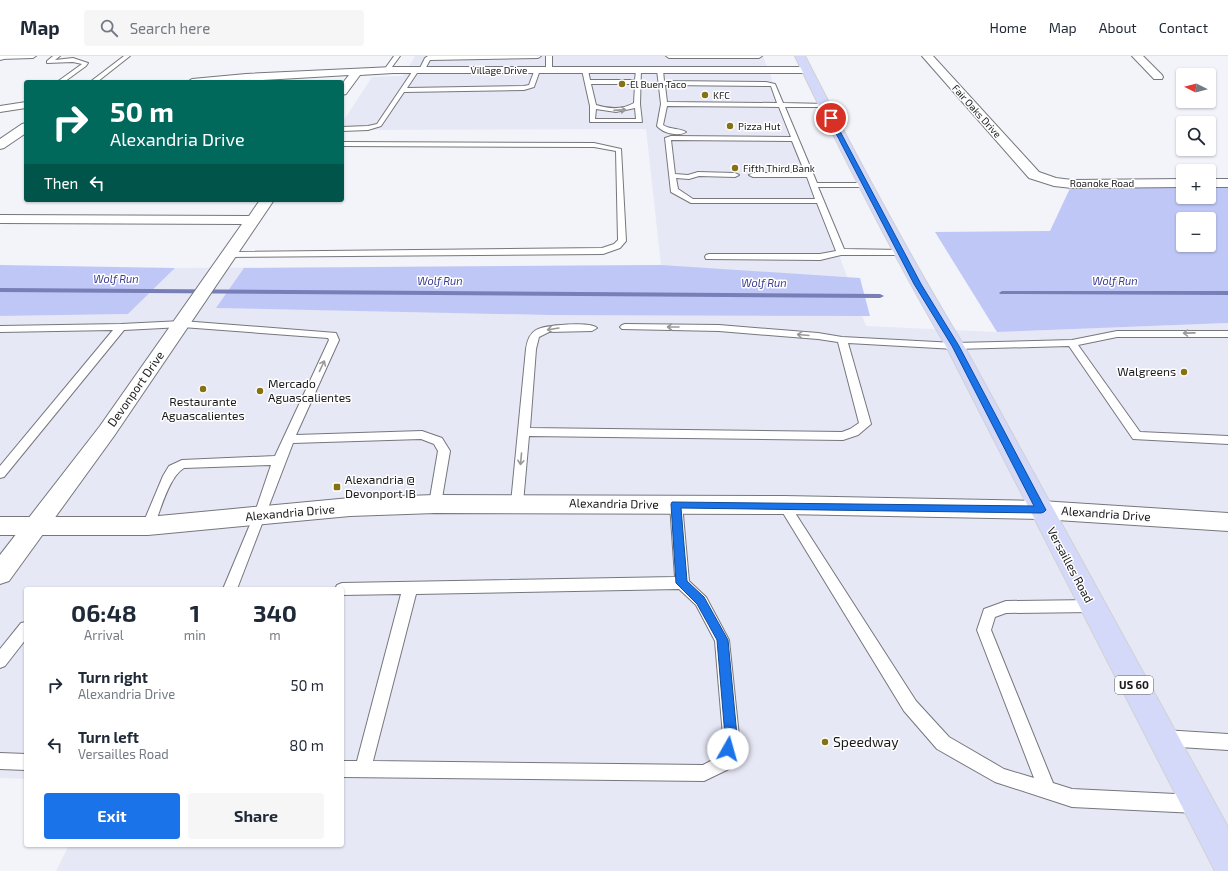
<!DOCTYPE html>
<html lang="en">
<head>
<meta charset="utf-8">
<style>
  body { margin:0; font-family:"Exo 2",sans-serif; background:#f6f6f7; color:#1f2937; height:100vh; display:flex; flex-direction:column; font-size:15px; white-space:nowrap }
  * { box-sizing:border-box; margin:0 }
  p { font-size:13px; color:#747a83 }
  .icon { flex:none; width:22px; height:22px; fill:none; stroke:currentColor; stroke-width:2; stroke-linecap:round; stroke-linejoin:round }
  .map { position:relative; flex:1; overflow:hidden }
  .side { position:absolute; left:24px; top:531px; width:320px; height:260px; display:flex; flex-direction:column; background:#fff; border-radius:4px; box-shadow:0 1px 3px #0004 }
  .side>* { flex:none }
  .banner { position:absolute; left:24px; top:24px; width:320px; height:122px; border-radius:4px; box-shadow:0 1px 3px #0004; background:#00695c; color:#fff; overflow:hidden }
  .needle { width:26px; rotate:276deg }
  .buttons { position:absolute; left:1176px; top:12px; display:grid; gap:8px }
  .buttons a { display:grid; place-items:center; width:40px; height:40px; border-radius:4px; background:#fff; box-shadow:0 1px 3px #0004; font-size:20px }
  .pin { position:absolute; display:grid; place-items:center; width:34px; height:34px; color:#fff; margin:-17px; border:2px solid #fff; border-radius:50%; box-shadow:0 1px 4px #0007 }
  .me { position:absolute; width:44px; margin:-22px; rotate:7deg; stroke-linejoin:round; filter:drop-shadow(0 0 3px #0008) }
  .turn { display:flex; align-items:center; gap:14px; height:84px; padding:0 20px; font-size:18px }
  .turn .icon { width:52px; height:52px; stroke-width:2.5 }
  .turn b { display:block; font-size:28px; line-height:34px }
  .then { display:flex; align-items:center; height:38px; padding:0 20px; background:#0003; gap:8px; font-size:15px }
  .eta { display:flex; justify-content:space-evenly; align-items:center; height:68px; text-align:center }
  .eta b { font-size:24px; font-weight:700; line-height:28px }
  .action { display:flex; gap:8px; margin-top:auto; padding:8px 20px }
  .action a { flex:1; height:46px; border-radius:4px; background:#1a73e8; color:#fff; font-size:16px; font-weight:700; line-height:46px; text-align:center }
  .action a+a { background:#f6f6f7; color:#1f2937 }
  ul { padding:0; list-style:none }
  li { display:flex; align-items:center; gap:12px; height:60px; padding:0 20px }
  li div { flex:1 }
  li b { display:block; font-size:15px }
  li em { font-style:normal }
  header { display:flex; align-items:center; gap:24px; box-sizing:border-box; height:56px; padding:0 20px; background:#fff; border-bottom:1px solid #e0e1e3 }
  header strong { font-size:19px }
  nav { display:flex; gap:22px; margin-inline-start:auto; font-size:14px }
  .search { width:280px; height:36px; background:#f6f6f7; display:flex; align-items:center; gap:10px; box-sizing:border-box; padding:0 14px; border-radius:4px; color:#747a83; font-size:15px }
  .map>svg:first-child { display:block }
</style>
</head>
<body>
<header>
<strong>Map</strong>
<div class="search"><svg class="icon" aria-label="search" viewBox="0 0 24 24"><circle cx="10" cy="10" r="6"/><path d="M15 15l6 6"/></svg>Search here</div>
<nav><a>Home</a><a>Map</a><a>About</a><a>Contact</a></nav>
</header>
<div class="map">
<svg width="1228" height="815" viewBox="0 0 1228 815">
  <rect width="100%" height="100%" fill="#f2f4fa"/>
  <path fill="#e6e8f6" d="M415 0H763L866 270 997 276 1228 267V815H56L69 789H342V533H26V723L0 722V260L128 258 175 212 661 209 646 73 342 74V67L372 21 403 20Z"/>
  <path fill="#bfc7f6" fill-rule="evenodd" d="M1183 127V141H1209V127H1228V267L997 276 935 176 1050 175 1072 128ZM1183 163H1209V189H1183Z
    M0 209 175 212 128 258 0 260Z
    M661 209 860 222 870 260 551 259 216 252 244 212Z"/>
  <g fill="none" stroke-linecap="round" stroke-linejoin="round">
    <path fill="#787eb6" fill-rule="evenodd" d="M0 232 880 238 884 240 880 242 0 236Z
      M1002 235H1228V239L1000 238 999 237Z"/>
    <g stroke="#76777d" stroke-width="2">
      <path id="service" d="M0 0H36L33 2 0 3Z
        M53 0H60L55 4 73 2 88 7 86 10 64 26H57L82 8 73 6 47 7V5Z
        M124 0H130L97 26H90Z
        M394 0H400L389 15H385L384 14Z
        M428 0H541L538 2 430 4 424 15H420L419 14 425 2Z
        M546 0H552V14L549 16 546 14Z
        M666 0H762L759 2H669Z
        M585 12 588 14 590 24H635L636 14 641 13 640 48 642 66H590V50L582 14ZM591 28H635L634 47C622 54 609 53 596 49ZM635 52 636 63H595L596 53 616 56Z
        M660 12 663 14 664 25 766 26 775 28 783 47 826 48V50L824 51H785L817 127H866L870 129 866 131H818L844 193 901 194 905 197 904 199H841L820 204 706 203 705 201 706 199 709 198H820L836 195 817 147H691L671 136 665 82 671 80 791 81 779 51 667 50 663 69C671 74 680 72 686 76 678 81 663 77 657 70L661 48 657 14ZM665 29 771 30 777 47 667 46ZM671 84 792 85 805 117H753L749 119 753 121H807L815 143H693L678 133 676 122 689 123 699 120 735 121 739 119 735 117 698 116 688 119 675 118Z
        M414 13 419 14 407 32 524 30 529 29 535 13 540 14 534 31 524 34 404 36 381 70 368 74 342 75V71L368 70 377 68Z
        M342 86 594 87 621 93 626 185 620 192 603 198 227 201 226 199 227 197 230 196 602 192 614 188 618 184 616 95 594 91 342 90Z
        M182 265 336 277 339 284 296 379 422 375 442 382 450 395 441 448 439 451 435 453 431 451 429 448 438 395 434 388 421 383 293 387 237 533H223L254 459 271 409 184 412C169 421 161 453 154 470L153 474 148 475 143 474 142 470 163 420 169 410 182 404 275 400 329 284 328 282 182 271 124 274 4 421 0 422V410L113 274 0 276V270L121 268Z
        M625 268 719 269 818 277 842 281 955 287 1072 284 1117 275H1228V281H1117L1078 289 1140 376 1228 380V388L1133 383 1069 290 955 293 848 287 871 368 858 379 843 384 529 380 523 447 521 450 517 452 513 450 511 447 526 293C527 286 529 278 536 274 544 269 591 265 597 272L592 275 549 276 539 281 536 293 530 372 842 376 850 373 859 367 838 286 818 283 719 275 622 273 620 271 622 269Z
        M676 443 680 445 682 448 689 525 706 541 729 584 739 680 731 712 704 725 342 721V705H357L401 538 342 539V533H335L337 529 342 527 675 521 670 448 672 445ZM679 533 696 549 715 585 723 680 718 701 703 709 373 705 416 538Z
        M784 444 788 446 916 645 949 681 1004 713 1034 722 977 574 984 553 1006 545 1092 544 1097 546 1099 550 1097 554 1092 556 1006 557 995 561 991 574 1053 727 1072 733 1196 739 1202 742 1205 748 1202 754 1196 757 1072 751 995 726 937 693 904 655 780 452 778 449 780 446Z
        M26 566V583L5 610 0 612V593L21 567Z
        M1163 674 1228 678V694L1163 690 1157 688 1155 682 1157 676Z
        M0 697 26 698V714L0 713Z"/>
    </g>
    <g stroke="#76777d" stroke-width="2">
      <path id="minor" d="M0 0H6L4 3 0 4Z
        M922 0H933L1039 116 1056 122 1072 124 1183 123V131L1072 132 1054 130 1029 122Z
        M1132 0H1143L1162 19 1163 21 1162 23H1154Z
        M393 11H807L812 14 807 17H393L360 19 346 38 342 39V28L349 19 227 26H187L192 23 246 18Z
        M26 46V52L0 56V50Z
        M26 67V77L4 92 0 93V83L22 68Z
        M1209 123H1228V131H1209Z
        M260 144H274L114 380 9 525 0 528V499L100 370 242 168 0 167V159L249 160Z"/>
    </g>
    <g stroke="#76777d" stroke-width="2">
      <path id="tertiary" d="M435 439 784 440 1041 445 1049 448 1053 454 1049 460 1041 463 784 458 435 457 350 460 148 479H0V461H148L350 442Z"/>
    </g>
    <g stroke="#76777d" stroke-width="2">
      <path id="secondary" d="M1041 445 1228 457V475L1041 463 1033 460 1029 454 1033 448Z"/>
    </g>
    <g stroke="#d1d1d2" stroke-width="2">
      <path id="primary" d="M795 0H805C855 98 907 196 964 290L1228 771V815H1215L946 290C891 196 842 98 795 0Z"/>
    </g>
    <use href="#service" fill="#fff" fill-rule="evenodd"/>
    <use href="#minor" fill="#fff" fill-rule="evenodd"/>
    <use href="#tertiary" fill="#fff" fill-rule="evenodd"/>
    <use href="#secondary" fill="#fff" fill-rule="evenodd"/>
    <use href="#primary" fill="#d4d9fa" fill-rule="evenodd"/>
  </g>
  <defs><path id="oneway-shaft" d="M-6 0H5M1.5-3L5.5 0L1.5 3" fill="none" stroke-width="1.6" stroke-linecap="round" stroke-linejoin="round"/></defs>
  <g stroke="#989899">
    <use href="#oneway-shaft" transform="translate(620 54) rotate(-4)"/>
    <use href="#oneway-shaft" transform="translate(673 271) rotate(-180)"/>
    <use href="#oneway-shaft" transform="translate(553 273) rotate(171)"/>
    <use href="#oneway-shaft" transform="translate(1189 277) rotate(179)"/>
    <use href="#oneway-shaft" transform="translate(803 279) rotate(-175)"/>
    <use href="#oneway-shaft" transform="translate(322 310) rotate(-65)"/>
    <use href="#oneway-shaft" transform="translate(521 403) rotate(95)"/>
  </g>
  <path fill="#1a73e8" stroke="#114b97" d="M831 60 833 62 921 228 959 290 1046 454 1044 456 1041 457 681 452 687 525 704 541 728 584 737 680 732 697 728 699 723 697 722 693 725 680 717 584 697 548 676 527 671 448 672 446 1034 450 952 290 914 228 828 62Z"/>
  <g fill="#847214" stroke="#fff" stroke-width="1.5">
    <circle cx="622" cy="28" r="4"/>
    <circle cx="705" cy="39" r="4"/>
    <circle cx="730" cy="70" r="4"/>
    <circle cx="735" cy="112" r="4"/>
    <circle cx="1184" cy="316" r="4"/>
    <circle cx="203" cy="333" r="4"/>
    <circle cx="260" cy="335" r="4"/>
    <rect x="333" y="427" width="8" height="8" rx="2"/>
    <circle cx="825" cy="686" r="4"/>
  </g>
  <g text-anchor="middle" stroke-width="3" stroke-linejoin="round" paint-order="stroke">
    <g font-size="10" fill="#1a1a1c" stroke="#fff">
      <text x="499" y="18">Village Drive</text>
      <text transform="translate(977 55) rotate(48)" y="4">Fair Oaks Drive</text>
      <text x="1102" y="131">Roanoke Road</text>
    </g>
    <g font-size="10" fill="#1a1a1c" stroke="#fff" text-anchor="start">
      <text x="630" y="32">El Buen Taco</text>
      <text x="713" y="43">KFC</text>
      <text x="738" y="74">Pizza Hut</text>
      <text x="743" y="116">Fifth Third Bank</text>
    </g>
    <g font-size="11" font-style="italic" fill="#3b3b94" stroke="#fff">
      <text x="116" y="227">Wolf Run</text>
      <text x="440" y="229">Wolf Run</text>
      <text x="1115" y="229">Wolf Run</text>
      <text x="764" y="231">Wolf Run</text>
    </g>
    <rect fill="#fff" stroke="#5f5f60" stroke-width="1" x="1115" y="620" width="38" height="18" rx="3"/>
    <g font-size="11" font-weight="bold" fill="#1a1a1c">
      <text x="1134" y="633">US 60</text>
    </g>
    <g font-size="12" fill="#1a1a1c" stroke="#fff" text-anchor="start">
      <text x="1176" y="320" text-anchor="end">Walgreens</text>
      <text x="268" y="332">Mercado<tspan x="268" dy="14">Aguascalientes</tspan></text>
      <text x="203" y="350" text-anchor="middle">Restaurante<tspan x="203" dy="14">Aguascalientes</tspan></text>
      <text x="345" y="428">Alexandria @<tspan x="345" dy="14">Devonport IB</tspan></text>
    </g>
    <g font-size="12" fill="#1a1a1c" stroke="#fff">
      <text transform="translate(136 333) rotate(-55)" y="4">Devonport Drive</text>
      <text transform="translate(614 448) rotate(1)" y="4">Alexandria Drive</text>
      <text transform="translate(290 457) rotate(-5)" y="4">Alexandria Drive</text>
      <text transform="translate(1106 458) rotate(4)" y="4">Alexandria Drive</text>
      <text transform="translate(1070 509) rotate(62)" y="4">Versailles Road</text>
    </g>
    <g font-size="14" fill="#1a1a1c" stroke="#fff" text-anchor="start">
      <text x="833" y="691">Speedway</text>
    </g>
  </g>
</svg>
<div class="buttons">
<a><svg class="needle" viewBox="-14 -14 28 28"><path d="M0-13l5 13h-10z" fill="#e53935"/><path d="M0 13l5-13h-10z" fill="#747a83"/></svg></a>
<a><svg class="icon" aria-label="search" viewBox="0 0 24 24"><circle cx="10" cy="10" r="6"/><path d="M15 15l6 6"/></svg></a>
<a>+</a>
<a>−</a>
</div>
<div class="pin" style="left:831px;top:62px;background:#d93025"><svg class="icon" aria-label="arrive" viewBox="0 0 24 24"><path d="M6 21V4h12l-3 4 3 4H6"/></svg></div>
<svg class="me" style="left:728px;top:693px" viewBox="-20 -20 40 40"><circle r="19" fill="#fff"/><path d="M0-13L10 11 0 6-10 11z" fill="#1a73e8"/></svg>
<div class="banner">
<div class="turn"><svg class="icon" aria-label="right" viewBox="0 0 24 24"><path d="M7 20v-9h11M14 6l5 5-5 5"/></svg><div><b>50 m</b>Alexandria Drive</div></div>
<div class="then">Then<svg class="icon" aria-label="left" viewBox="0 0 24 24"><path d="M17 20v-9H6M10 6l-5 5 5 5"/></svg></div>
</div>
<section class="side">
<div class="eta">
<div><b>06:48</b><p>Arrival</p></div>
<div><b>1</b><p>min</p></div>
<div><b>340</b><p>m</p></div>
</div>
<ul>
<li><svg class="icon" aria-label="right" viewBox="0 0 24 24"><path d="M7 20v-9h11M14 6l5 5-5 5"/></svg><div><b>Turn right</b><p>Alexandria Drive</p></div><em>50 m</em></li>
<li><svg class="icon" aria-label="left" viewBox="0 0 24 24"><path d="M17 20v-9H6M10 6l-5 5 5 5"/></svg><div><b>Turn left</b><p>Versailles Road</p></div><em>80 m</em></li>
</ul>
<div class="action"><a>Exit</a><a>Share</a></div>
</section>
</div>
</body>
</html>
